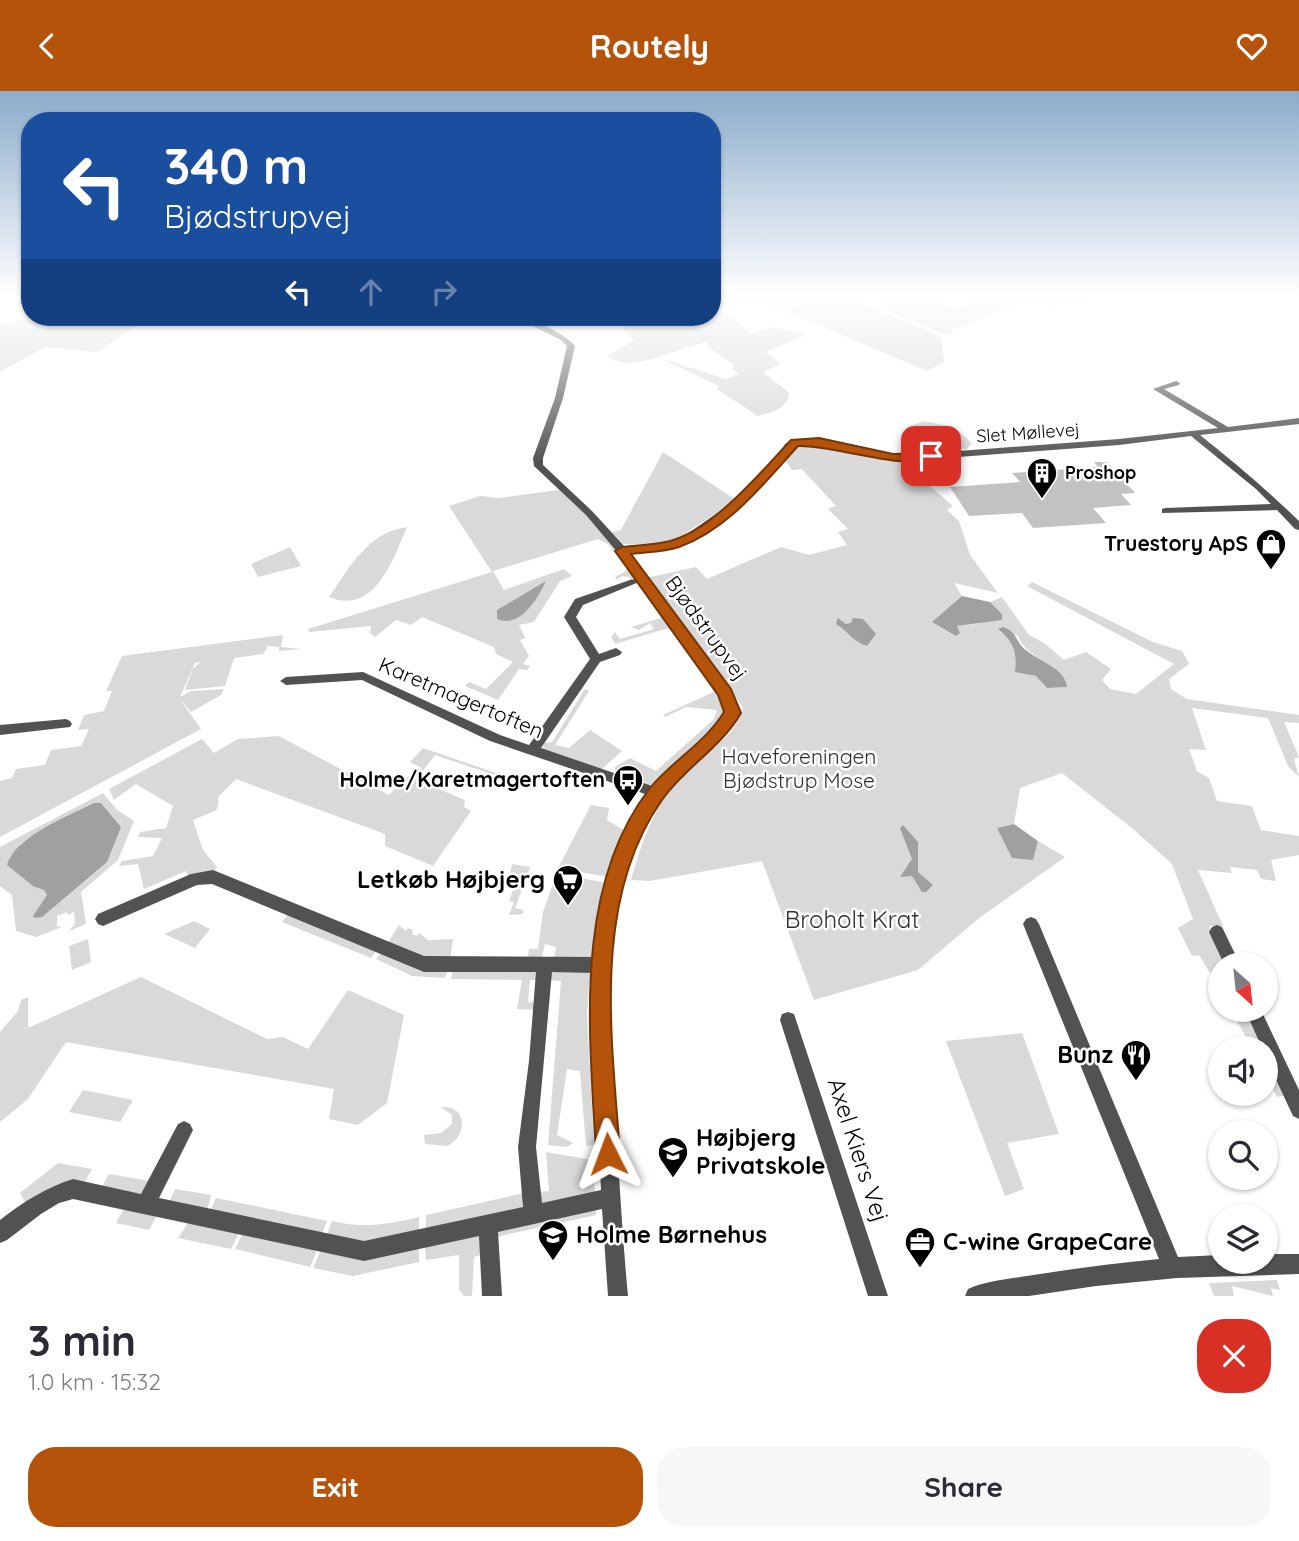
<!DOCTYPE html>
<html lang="en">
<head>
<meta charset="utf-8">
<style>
  body { margin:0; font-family:Quicksand,sans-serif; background:#f7f7f7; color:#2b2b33; height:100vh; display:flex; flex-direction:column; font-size:26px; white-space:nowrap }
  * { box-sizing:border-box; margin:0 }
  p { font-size:23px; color:#7c7c81 }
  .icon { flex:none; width:38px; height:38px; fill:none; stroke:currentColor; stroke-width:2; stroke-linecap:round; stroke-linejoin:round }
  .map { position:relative; height:1205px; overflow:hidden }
  .side { display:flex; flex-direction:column; background:#fff; flex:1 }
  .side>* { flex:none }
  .banner { position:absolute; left:21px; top:21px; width:700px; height:214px; border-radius:28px; box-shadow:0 2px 5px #0004; background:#1a4fa0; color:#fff; overflow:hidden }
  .needle { width:46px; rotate:153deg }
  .fabs { position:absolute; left:1208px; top:861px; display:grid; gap:14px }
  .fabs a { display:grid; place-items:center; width:70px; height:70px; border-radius:50%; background:#fff; box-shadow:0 2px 5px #0004; font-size:35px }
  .pin { position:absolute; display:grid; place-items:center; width:60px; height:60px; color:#fff; margin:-30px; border-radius:14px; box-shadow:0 4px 10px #0006 }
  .me { position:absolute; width:77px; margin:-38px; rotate:357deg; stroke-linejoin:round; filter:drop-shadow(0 0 5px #0008) }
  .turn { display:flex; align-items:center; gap:24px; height:147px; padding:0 28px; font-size:32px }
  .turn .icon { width:91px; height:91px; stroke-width:2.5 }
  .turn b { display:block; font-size:49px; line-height:60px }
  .lanes { display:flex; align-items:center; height:66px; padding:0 28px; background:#0003; justify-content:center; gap:35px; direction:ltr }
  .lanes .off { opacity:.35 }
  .round { display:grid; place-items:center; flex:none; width:74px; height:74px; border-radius:28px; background:#f7f7f7 }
  .headline { display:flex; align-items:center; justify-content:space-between; height:119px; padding:0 28px }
  h1 { font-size:42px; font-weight:700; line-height:52px }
  .button { display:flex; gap:14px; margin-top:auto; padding:14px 28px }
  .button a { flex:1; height:80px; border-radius:28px; background:#b45309; color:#fff; font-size:28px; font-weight:700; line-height:80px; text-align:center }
  .button a+a { background:#f7f7f7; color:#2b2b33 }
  header { display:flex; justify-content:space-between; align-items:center; height:91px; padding:0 28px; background:#b45309; color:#fff; font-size:32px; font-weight:700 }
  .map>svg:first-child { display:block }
</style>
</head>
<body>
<header><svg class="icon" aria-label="back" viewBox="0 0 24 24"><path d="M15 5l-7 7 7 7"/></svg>Routely<svg class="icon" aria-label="heart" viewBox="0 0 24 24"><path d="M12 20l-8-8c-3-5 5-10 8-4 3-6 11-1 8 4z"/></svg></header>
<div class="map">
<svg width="1299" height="1205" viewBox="0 0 1299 1205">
  <rect width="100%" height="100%" fill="#fff"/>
  <path fill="#d9d9d9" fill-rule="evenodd" d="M712 204H808L778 217 758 210 715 217 734 227 751 243 773 236 807 243 766 261 781 273 763 281 789 302C788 318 772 321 758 325L717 298 719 295 660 267 726 288 739 283 733 278V273L709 257 707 251C680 255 630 285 608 265L634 249 624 239V226H712Z
    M819 204H841L934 242 942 248 944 271 927 280 783 219Z
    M887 204 899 209 918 204 960 217 974 210 958 204H1091L1081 211 1050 214 1033 208 986 224 963 236H954L951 243 940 242 883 219 877 212 887 207Z
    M30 226H149L97 261 45 256 0 281V235Z
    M924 330 954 336 972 352 967 358C945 358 921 360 904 344L907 336Z
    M818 352 903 372 953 415 947 419 959 430 970 464 998 502 954 492 962 505 933 531 956 545 957 535 977 533 1002 523 990 511 1002 506 1029 544 1044 552 1064 569 1086 561 1111 578 1102 589 1110 598 1136 603 1174 573 1027 495 1032 491 1153 551 1182 560 1189 573 1169 588 1171 598 1187 608 1299 624V632L1284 631 1299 666 1294 668 1299 686 1288 675 1268 627 1192 617 1206 659 1189 658 1197 680 1209 687 1217 710 1252 715 1261 739 1299 745V764L1271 769 1276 790 1261 788 1257 779 1230 776 1232 782 1198 779 1223 835H1209L1226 873H1220V898L1199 864 1192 865 1178 837 1193 828 1172 773 1133 738 1062 682 1020 697 1014 733 998 737 1033 769 1038 750 1065 766 978 828 918 879 814 909 762 770 650 790 631 789C641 753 654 716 679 687 703 661 733 652 743 616L646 487 696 476 707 488 781 456 809 464 847 454 838 441 848 438 828 418 836 415 802 378 792 379 785 369 793 356ZM998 539 1017 544C1028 569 1058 571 1067 596L1047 597 1036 585 1015 581C1017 560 1015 552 998 539Z
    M663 361 736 409 677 448 657 454 623 453 612 441 621 439Z
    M559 399 584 421 640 488 629 490 630 486 622 485 617 489 615 486 628 479 608 453 598 448 493 480 504 499 564 478 572 485 560 490 534 531 519 534 525 547 520 549 529 565 523 573 530 575 527 579 519 578 498 609 465 595 469 591 486 598 513 571 496 563 494 556 422 526 411 534 396 529 375 546 370 542 371 535 309 541 308 538 492 481 449 415 480 405 499 407Z
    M407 436C393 469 374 525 329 506 351 475 367 442 407 436Z
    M290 456 301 475 258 486 251 473Z
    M664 526 672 536 615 553 611 546 615 541 620 548 654 538 650 532 639 539 631 536Z
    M283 544 281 556 302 558 279 560V556L268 555 263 563 234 567 225 595 185 599 193 577 201 571 195 572 180 606 191 600 224 598 221 604 191 621 179 607 201 638 0 746V690L12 687 16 678 45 674 51 659 81 655 89 638 78 639 84 624 104 620 112 600H106L122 565Z
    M585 598 589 600 555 654 569 657 590 639 622 660 602 678 542 659 544 652 552 651Z
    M718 599 725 616 720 631 658 693 648 694 615 683V676L630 667 656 680 714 628 717 619 686 616 665 626 663 624Z
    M279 645 389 704 408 685 465 709 464 716 471 720 433 775 385 755V743L236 688 219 705 217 719 193 729 203 759 217 776 214 781 188 786 186 780 144 798 138 773 119 775 122 770 153 765 162 747 138 746 140 741 166 737 173 715 136 693 114 709 109 698 202 648 214 662 238 648Z
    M423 657 496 682 497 685 435 664 419 685 417 684 422 677 410 671Z
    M103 702 116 718 134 730 118 769 81 801 86 833 69 840 75 832 74 821 68 824 67 821 57 825V835L62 836 36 846 16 840 12 804 0 795V756ZM101 712 121 736 97 780 84 787 42 826 41 814 47 804 20 753 50 734Z
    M591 714 609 717 607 729 625 740 608 786 558 777Z
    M512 773 530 776 515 817 523 819V823L509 824 514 811 509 810 515 794 512 793 514 787 509 786Z
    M557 782 606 792 592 868H554L556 856 545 853 541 869 528 866 529 858H538L543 821Z
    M289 822 377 859 371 867 282 831Z
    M194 830 210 838 195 857 164 843Z
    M399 834 406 840 408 837 413 839 412 843 417 845 419 842 428 849 453 848 450 869 426 868 387 853Z
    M88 848 91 871 72 879 69 855Z
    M382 861 448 878 445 887 412 885 376 868Z
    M453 878H537L539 889H530L528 911 538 912 537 919 517 918 522 889 451 888Z
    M551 879 590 881 587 924 594 1054 586 1055 580 980 567 978 557 1044 573 1052 567 1056 548 1054 561 890 550 889Z
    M141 886 267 948 283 946 308 958 348 899 404 924 387 1012 358 1034 329 1028 334 998 66 951 28 1008 0 1031V941L18 920 21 909 28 906V937Z
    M1231 919H1247L1287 1004 1277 1006 1265 981V957H1252Z
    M1022 942 1059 1043 1007 1052 1024 1098 1005 1105 946 950Z
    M83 999 133 1009 120 1031 69 1021Z
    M441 1016C468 1014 468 1045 447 1055L425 1053 424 1044 441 1042 452 1033V1024Z
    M546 1061 593 1069 595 1103 543 1114 538 1111V1101L549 1100Z
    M58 1072 92 1078 84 1092 26 1113 20 1102Z
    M109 1083 150 1090 141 1103 101 1097Z
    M175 1098 211 1104 207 1120 169 1111Z
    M524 1102 522 1119 426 1140V1124Z
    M216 1107 327 1130 321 1145 210 1120Z
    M124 1117 157 1124 149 1139 116 1132Z
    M596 1118V1124L496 1146 499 1139Z
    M419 1126V1141L368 1151 326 1146 332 1130C364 1138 388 1133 419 1126Z
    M188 1132 239 1142 231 1158 178 1147Z
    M479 1143 484 1163 474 1166 472 1205H464L459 1199V1164L426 1169 425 1155Z
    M242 1144 314 1158 316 1162 310 1176 235 1158Z
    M419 1156V1171L353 1185 313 1177 320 1161 370 1167Z
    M1277 1189 1280 1199 1271 1197 1273 1205 1232 1195 1234 1205H1214L1209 1192Z"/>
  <path fill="#a0a0a0" d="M546 490C538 507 520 538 497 528V519Z
    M962 505 990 511 1002 523V529L957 535 960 542 956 545 932 531Z
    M838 527 846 533 851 532 853 527 863 528 876 543 867 555C853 551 848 540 836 533Z
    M1003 536C1017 540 1016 552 1026 559 1040 571 1065 577 1067 596L1047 597 1036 585 1015 581C1017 560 1014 552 998 538Z
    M94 712H101L121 736 107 771 42 826 35 827 33 825 47 804 44 799 33 795 7 774C15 745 69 725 94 712Z
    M1014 733 1038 750 1033 769 1012 767 997 737Z
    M903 734 918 751V781L933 794 926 801H922L912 785 900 786 912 768 900 737Z"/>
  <path fill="#c2c2c2" d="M1094 371H1107L1135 402 1121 403 1131 414 1093 417 1106 432 1033 437 1022 422 969 425 950 396 1020 391 1012 382 1098 376Z"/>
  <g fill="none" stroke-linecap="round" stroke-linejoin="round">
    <path fill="#525252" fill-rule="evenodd" d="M514 226C531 226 564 242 575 255L563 307 543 367V374L592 420 625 456 671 450 686 444 740 406 774 372 785 353 792 349 819 347 883 363 905 364 1119 348 1218 337 1153 298 1176 290 1180 292 1179 294 1164 298 1228 336 1299 327V333L1200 344C1235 372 1268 400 1299 430V439L1295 438 1277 419 1162 422V418L1165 417 1271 413 1256 398 1191 345 1119 354 905 370 883 369 819 353 797 354 792 357 781 375 746 410 694 448 673 456 629 462 729 599C734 608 741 618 737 629 732 641 699 667 688 678 656 709 635 747 623 791 603 865 610 944 615 1019 619 1081 622 1143 628 1205H608L602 1118 498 1141 502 1205H482L479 1145 364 1170 73 1108 59 1112 41 1123 7 1149 0 1152V1129C23 1111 45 1097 73 1088L141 1103 178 1033 184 1030 190 1033 193 1039 159 1107 364 1150 523 1116 518 1056 529 970 536 881H424L212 793 197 794 103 835 98 833 95 828 98 823 191 783 213 779 424 865 595 866C602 809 615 753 648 704L490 650 362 589 286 594 280 590 286 586 363 581 500 644 529 654 590 568 564 526 575 508 630 489 637 488 618 462 586 424 534 375 533 367 555 307 567 255 561 249ZM639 491 720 604 726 617 725 626 655 696 541 657 600 571 620 564 622 561 616 557 599 563 576 526 583 514ZM552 881 594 882 593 943 601 1099 542 1112 536 1056Z
      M66 628 70 630 72 633 70 636 0 644V634Z
      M1031 826 1036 828 1039 833 1178 1166 1220 1164V1171H1265V1163H1299V1183L1177 1187 1096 1195 1029 1205H965L968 1198C986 1190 1008 1188 1027 1185 1071 1178 1115 1172 1159 1168L1023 833 1026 828Z
      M1217 834 1222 836 1240 873H1224L1209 841 1212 836Z
      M1245 919H1261L1299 999V1028L1293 1025 1265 965V957H1262Z
      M788 921 794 923 888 1205H868L780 929 782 923Z"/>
  </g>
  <linearGradient id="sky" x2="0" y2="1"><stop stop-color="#8baccb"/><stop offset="0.55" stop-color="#fff"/><stop offset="1" stop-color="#fff" stop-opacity="0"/></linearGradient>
  <rect width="1299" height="372" fill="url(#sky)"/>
  <path fill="#b45309" stroke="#753606" stroke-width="2" d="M819 347 893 363 931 362 937 365C914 383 831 353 798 355 764 392 729 438 679 456 664 461 646 461 631 463L731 598 741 622C721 657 684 677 662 709 591 810 612 948 620 1063L617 1071 608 1075 600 1071 596 1063C590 945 572 797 650 697 672 670 706 651 724 621L718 604 615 460 622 456C637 454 655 454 670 450 714 438 761 381 791 349Z"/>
  <defs>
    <g id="building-pin" transform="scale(1.575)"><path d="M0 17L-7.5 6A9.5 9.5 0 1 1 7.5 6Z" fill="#000" stroke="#fff"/><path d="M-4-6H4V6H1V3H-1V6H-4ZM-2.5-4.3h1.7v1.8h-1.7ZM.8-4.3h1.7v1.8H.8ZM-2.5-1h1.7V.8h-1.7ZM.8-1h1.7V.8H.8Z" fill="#fff"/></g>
    <g id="shop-pin" transform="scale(1.575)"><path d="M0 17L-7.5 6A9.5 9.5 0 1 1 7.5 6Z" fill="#000" stroke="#fff"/><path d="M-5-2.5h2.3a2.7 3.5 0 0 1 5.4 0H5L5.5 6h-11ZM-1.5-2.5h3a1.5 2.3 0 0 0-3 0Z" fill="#fff"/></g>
    <g id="bus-pin" transform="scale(1.575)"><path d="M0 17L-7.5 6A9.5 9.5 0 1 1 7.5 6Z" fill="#000" stroke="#fff"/><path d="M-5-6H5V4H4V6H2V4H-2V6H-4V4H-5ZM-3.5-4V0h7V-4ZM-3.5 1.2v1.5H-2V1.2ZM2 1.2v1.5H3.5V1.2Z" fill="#fff"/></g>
    <g id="supermarket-pin" transform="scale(1.575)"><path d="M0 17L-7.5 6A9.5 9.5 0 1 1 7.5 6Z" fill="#000" stroke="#fff"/><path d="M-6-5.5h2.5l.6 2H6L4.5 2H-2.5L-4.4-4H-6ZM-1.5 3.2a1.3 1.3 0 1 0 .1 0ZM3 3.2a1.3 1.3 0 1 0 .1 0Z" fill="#fff"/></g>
    <g id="restaurant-pin" transform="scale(1.575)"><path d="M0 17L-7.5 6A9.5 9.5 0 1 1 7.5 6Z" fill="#000" stroke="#fff"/><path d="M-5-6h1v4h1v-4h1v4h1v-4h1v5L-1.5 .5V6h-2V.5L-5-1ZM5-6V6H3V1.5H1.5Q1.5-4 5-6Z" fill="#fff"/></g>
    <g id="school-pin" transform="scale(1.575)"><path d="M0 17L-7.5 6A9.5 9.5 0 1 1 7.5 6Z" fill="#000" stroke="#fff"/><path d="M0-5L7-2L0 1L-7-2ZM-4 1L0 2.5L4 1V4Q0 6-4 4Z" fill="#fff"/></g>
    <g id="office-pin" transform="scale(1.575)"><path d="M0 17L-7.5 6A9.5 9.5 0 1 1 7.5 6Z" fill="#000" stroke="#fff"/><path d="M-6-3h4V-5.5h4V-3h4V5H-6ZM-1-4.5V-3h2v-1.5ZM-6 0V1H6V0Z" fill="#fff"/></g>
  </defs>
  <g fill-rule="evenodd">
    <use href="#building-pin" x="1042" y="382"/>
    <use href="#shop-pin" x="1271" y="453"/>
    <use href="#bus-pin" x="628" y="689"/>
    <use href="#supermarket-pin" x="568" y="789"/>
    <use href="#restaurant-pin" x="1136" y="964"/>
    <use href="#school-pin" x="673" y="1061"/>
    <use href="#school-pin" x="553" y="1144"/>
    <use href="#office-pin" x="920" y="1151"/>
  </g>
  <g text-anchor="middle" stroke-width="5" stroke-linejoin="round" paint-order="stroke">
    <g font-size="18" fill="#000" stroke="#fff">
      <text transform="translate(1028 342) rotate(-4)" y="6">Slet Møllevej</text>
    </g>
    <g font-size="18" font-weight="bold" fill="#000" stroke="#fff" text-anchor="start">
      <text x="1065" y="388">Proshop</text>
    </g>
    <g font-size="21" font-weight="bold" fill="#000" stroke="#fff" text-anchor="end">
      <text x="1248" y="460">Truestory ApS</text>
      <text x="605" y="696">Holme/Karetmagertoften</text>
    </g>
    <g font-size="21" fill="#000" stroke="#fff">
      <text transform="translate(706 537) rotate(54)" y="7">Bjødstrupvej</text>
      <text transform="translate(461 607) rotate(23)" y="7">Karetmagertoften</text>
    </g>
    <g font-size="21" fill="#303030" stroke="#fff">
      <text x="799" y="673">Haveforeningen<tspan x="799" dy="24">Bjødstrup Mose</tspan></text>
    </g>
    <g font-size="24" font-weight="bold" fill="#000" stroke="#fff" text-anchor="start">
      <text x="545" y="797" text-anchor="end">Letkøb Højbjerg</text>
      <text x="1113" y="972" text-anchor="end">Bunz</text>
      <text x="696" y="1055">Højbjerg<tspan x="696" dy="28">Privatskole</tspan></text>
      <text x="576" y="1152">Holme Børnehus</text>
      <text x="943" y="1159">C-wine GrapeCare</text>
    </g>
    <g font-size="24" fill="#303030" stroke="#fff">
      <text x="852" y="837">Broholt Krat</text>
    </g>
    <g font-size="24" fill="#000" stroke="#fff">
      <text transform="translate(858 1059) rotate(72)" y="8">Axel Kiers Vej</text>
    </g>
  </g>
</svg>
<div class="fabs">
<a><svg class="needle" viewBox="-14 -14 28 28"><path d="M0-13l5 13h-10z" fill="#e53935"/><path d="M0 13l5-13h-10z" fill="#7c7c81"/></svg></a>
<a><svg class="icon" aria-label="sound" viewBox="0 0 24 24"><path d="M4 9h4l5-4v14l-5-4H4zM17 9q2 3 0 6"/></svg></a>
<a><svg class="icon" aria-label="search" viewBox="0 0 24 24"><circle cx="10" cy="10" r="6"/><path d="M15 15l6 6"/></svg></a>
<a><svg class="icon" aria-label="layers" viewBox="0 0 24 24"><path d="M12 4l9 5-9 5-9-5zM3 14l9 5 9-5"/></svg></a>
</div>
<div class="pin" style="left:931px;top:365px;background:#d93025"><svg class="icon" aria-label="arrive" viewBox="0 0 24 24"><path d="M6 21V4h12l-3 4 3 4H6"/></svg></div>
<svg class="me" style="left:608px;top:1063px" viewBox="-20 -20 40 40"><path d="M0-17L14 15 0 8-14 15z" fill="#b45309" stroke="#fff" stroke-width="4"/></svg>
<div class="banner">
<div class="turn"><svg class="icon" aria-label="left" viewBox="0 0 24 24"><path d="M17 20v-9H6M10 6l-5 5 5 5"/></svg><div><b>340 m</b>Bjødstrupvej</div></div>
<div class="lanes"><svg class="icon" aria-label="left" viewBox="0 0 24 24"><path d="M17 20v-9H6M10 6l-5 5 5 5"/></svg><svg class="icon off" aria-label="ahead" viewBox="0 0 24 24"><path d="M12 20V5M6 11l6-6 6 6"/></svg><svg class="icon off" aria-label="right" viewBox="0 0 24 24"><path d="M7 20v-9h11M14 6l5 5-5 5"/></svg></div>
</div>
</div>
<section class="side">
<div class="headline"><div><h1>3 min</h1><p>1.0 km · 15:32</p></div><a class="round" style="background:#d93025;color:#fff"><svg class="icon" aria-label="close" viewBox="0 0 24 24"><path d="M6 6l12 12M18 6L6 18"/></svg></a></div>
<div class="button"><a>Exit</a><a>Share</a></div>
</section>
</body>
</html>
